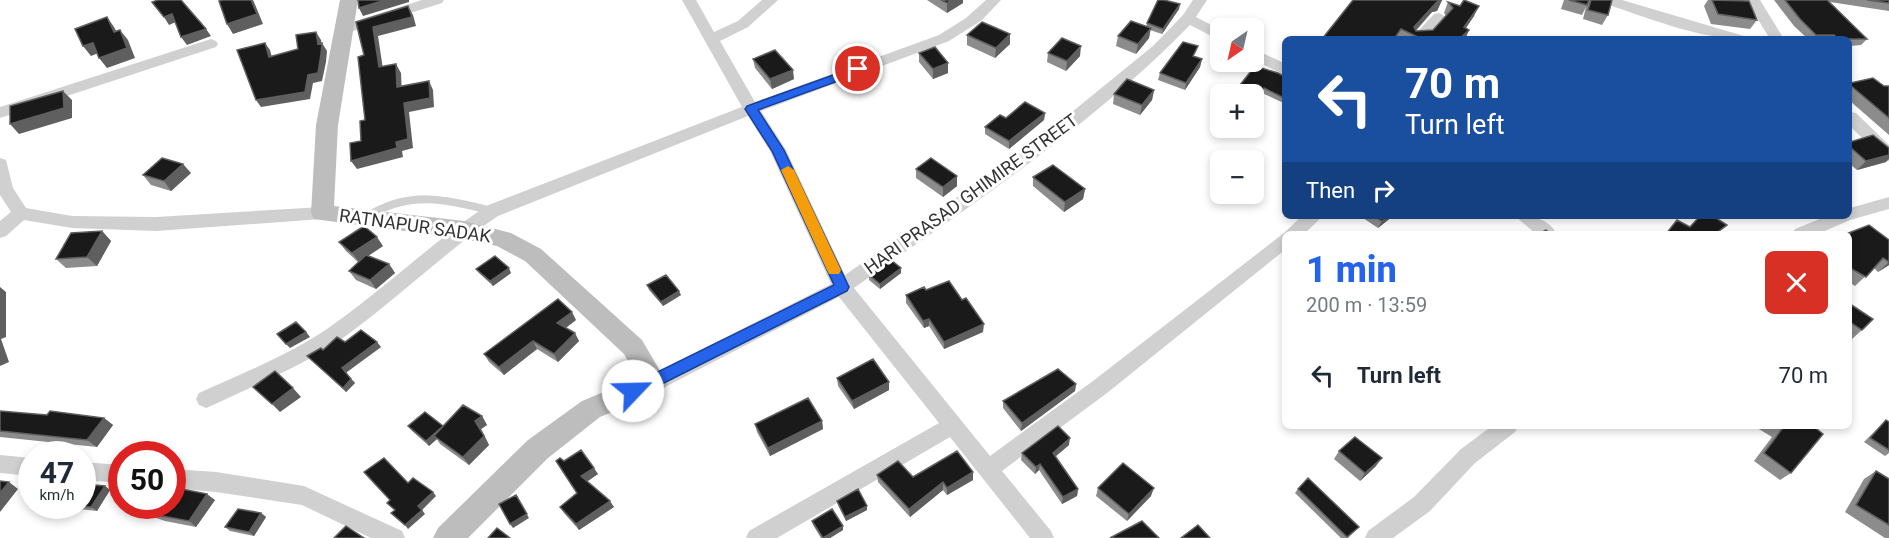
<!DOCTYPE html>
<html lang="en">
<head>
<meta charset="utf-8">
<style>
  body { margin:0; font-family:Roboto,sans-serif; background:#f6f6f7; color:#1f2937; height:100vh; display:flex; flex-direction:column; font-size:22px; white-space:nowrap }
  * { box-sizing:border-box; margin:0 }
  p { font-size:20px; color:#747a83 }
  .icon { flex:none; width:33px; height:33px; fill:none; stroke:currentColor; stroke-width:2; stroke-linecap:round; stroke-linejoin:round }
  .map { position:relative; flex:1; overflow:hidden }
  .details { position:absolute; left:1282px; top:231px; width:570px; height:198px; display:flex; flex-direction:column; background:#fff; border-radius:9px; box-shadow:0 3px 9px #0003 }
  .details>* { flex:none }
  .hud { position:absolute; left:1282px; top:36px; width:570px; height:183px; border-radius:9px; box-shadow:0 3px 9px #0003; background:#1a4fa0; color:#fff; overflow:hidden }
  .needle { width:39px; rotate:214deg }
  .tools { position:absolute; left:1210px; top:18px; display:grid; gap:12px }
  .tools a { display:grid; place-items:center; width:54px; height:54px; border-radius:9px; background:#fff; box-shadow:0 3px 9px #0003; font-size:30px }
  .speed { position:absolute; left:18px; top:441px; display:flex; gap:12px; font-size:30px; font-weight:700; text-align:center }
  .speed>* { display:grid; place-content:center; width:78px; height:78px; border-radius:50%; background:#fff; box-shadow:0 3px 9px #0003; line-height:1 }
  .speed small { font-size:15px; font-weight:400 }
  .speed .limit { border:9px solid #d22; background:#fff; color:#111 }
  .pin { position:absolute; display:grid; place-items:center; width:51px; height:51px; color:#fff; margin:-26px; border:3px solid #fff; border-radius:50%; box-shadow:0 2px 6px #0007 }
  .me { position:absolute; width:66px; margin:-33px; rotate:66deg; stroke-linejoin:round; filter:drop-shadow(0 0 4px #0008) }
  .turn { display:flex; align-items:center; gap:21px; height:126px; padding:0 24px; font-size:27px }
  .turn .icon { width:78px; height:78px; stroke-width:2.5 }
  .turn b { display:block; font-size:42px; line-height:51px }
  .then { display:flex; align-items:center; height:57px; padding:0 24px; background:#0003; gap:12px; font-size:22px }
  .round { display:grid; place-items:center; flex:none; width:63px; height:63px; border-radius:9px; background:#f6f6f7 }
  .overview { display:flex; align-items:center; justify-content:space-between; height:102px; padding:0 24px }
  h1 { font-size:36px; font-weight:800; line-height:45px; color:#2563eb }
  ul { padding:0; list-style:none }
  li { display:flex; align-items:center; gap:18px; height:84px; padding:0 24px }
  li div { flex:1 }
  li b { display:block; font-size:22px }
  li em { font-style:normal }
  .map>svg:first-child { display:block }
</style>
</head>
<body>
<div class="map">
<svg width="1889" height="538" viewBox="0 0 1889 538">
  <rect width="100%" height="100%" fill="#fff"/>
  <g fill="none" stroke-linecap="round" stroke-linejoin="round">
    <path stroke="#d0d0d0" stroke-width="8" d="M367 217C408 190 447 199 492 211"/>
    <path fill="#d0d0d0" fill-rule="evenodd" d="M422 0H444L442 3 350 32 345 34 338 29 340 26Z
      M682 0H696L714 32 738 21 762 0H778L748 27 720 41 755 102 939 35 966 18 986 0H1001L982 20 949 41 761 111 786 150 845 275 1029 147 1153 46 1183 15 1193 0H1207L1196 17 1221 30V41L1190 25C1092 126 968 207 854 288L990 456 1093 381 1284 233 1302 216H1323L1304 234H1286V249L1107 393 1002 471 1051 531 1054 538H1030L950 437 777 538H746L749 531 939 423 839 297 661 389 654 391 647 389 644 383 647 377 831 284 770 151 748 116 498 216C445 252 399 297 347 335 309 363 256 385 213 405L206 408 199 405 196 399 199 393C243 373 294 353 334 324 386 287 433 242 486 206L742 107Z
      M1601 0H1622L1744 36 1746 39C1698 39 1649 18 1603 3Z
      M1746 0H1760L1784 39H1770Z
      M1439 13 1446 17 1426 39H1411L1434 14Z
      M211 39 216 41 218 44 216 47 0 118V107Z
      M1254 49 1286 64V76L1254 60Z
      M1850 112 1856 113 1889 145V161L1883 159 1850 126Z
      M0 158 6 160 13 188 26 208 72 216 156 217 322 207 328 208 331 213 328 218 322 219 156 231 72 228 24 220 6 236 0 238V221L11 212 0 195Z
      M1889 197V209L1850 220 1818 234H1792L1795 229 1827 216H1850V208Z
      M1515 216C1532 216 1548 218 1557 234H1536Z
      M1492 426H1518L1515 432 1475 463 1430 511 1393 538H1365L1368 531 1414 497 1461 449Z
      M0 455 32 458V476L0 473Z
      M82 462 122 465V483L82 480Z
      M172 469 216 472 304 486 402 531 405 538H371L302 505 216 492 172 488Z"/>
    <path fill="#bdbdbd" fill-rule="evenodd" d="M340 0H358L338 125 334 206 464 221 511 233 541 249 642 340 667 383 663 391 600 417 548 458 468 538H433L438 528 528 440 582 401 637 378 624 354 525 261 497 246 464 239 314 219 311 213 316 125Z"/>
  </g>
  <path fill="#8c8c8c" d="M927 0H963V3L947 13Z
    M1442 0 1437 11 1432 12 1416 31 1433 30 1446 16 1444 13 1448 2 1474 16 1466 28 1469 30 1465 39H1322Z
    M1564 0H1612L1608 15 1602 25 1583 19 1586 7 1582 15 1561 9Z
    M1708 0H1742L1757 20 1750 29 1711 24 1704 6Z
    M1774 0H1889V11L1830 2 1867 39 1861 45 1850 46V39H1808L1794 26Z
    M1180 4 1179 9 1162 34 1150 30 1149 38 1136 54 1116 46 1118 36 1146 27 1147 23Z
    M1010 34V44L995 58 967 45V35Z
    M1198 46 1194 56 1202 59 1200 67 1185 90 1158 80 1160 73Z
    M919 53 948 73 933 79 919 62Z
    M1048 53 1080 56 1066 71 1047 62Z
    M753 59 794 79 772 89 755 68Z
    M1286 77V104L1262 93 1254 103V94H1235L1236 90Z
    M1850 83 1884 86H1889V135L1850 101Z
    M1154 90 1152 100 1140 115 1113 104 1114 94Z
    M1045 113 1044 120 1009 149 985 134V127L1006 118Z
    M1850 142 1886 162 1857 170 1850 164Z
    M916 169 957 176V186L943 197 916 178Z
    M191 173 171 191 151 185 143 175Z
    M1033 177 1085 189 1083 199 1064 212 1033 186Z
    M1360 216H1393L1378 228Z
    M102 231 111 241 97 266 66 268 56 259Z
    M1850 234 1889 240V265L1878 272 1874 268 1855 286 1850 283Z
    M339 242 383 246 368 256 389 264 395 273 376 289 356 280 349 271 358 262 346 251Z
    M476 269 511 273 493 286 479 273Z
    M901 273 880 289 869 280V275Z
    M647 285 681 295 663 306 649 290Z
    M926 290 962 300 983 332 944 349 929 326 924 328 906 303V295Z
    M1850 304 1862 330 1852 339 1850 337Z
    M576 320 566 328 579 341 558 362 537 349 504 375 489 362 484 354Z
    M345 342 381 347 346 373 355 383 346 392 307 356Z
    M837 378 889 382V390L854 409 838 386Z
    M1076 384 1075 391 1021 431 1003 408V401Z
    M0 411 47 415 104 418 113 425 97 447 0 437Z
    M482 416 487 425 481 429 489 445 469 465 440 444 437 439 429 446 411 430 408 426H443Z
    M1886 420 1889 422V453L1885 456 1864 442Z
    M822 421 823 429 770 456 757 432 755 424Z
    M1754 426H1813L1791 473 1780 480 1754 461 1772 437Z
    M1069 445 1055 457 1078 489 1077 496 1062 504 1039 470 1035 474 1021 460 1022 453Z
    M1339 451 1376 466 1360 481 1334 459Z
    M564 461 598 474 587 481 614 507 579 530 564 513 560 507 577 493Z
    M1876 471 1889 479V538H1885L1845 512 1864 479Z
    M877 475 913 477 973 480 947 495 943 490 910 517 878 482Z
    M105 486 110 490 97 511 70 508 66 506H82Z
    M1098 488 1151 496 1127 521 1096 496Z
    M1298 489 1356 530 1348 538H1341L1295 493Z
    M180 492 215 500 196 527 165 521 139 512 131 506Z
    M837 501 867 510 846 521 838 505Z
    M261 513 266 517 254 536 230 531 225 527Z
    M812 521 843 526V530L830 538H821L813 525Z"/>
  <path fill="#5f5f5f" d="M251 0H253L254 2 263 24 233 34 227 24Z
    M385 0H409V2L363 16 359 8Z
    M952 0H963V3L947 13V3Z
    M1442 0 1437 11 1432 12 1412 34 1414 27 1437 2Z
    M1180 4 1179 9 1162 34 1163 29Z
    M408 6 413 15 416 26 378 36 384 76 379 67 373 27Z
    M1479 6 1474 16 1459 38 1464 27Z
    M172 14 178 21 169 25 164 17Z
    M107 17 114 27 122 42 114 32Z
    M1151 28 1149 38 1136 54 1138 44Z
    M206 29 211 36 187 45 181 37Z
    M120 30 128 40 135 58 107 68 99 58Z
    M1469 30 1465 39H1459Z
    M316 32 321 40 322 49V43L327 51 326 62 322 81 313 83 310 99 261 107 256 100 308 75 318 44Z
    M1010 34V44L995 58 996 48Z
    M93 43 101 52 91 56 83 46Z
    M265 43 270 50 274 65 269 57Z
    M1081 46 1080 56 1066 71 1067 61Z
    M1202 59 1200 67 1185 90 1186 83Z
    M948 63V73L933 79V69Z
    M396 64 401 73 402 97 397 87Z
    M793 70 794 79 772 89 770 79Z
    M429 81 433 90 434 107 409 112 413 148 402 151 403 157 357 169 351 161 396 142 404 103Z
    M1264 88 1262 93 1254 103 1255 99Z
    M1154 90 1152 100 1140 115 1142 105Z
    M63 91 72 100V118L19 134 10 124Z
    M1045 113 1044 120 1009 149V141Z
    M1889 155V159L1886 162 1857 170 1866 161Z
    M183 164 191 173 171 191 164 181Z
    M957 176V186L943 197V187Z
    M1085 189 1083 199 1064 212 1065 202Z
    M1388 216H1393L1378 228 1382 221Z
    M102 231 111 241 97 266 87 257Z
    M377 237 383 246 359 262 352 253Z
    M1889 262V265L1878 272Z
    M389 264 395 273 376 289 370 280Z
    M509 268 511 273 493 286 490 281Z
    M901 268V273L880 289V284Z
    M0 287 6 292V337L1 339 9 362 0 366Z
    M679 291 681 295 663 306 661 302Z
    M572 312 576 320 561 331 557 323Z
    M929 319V326L924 328 923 321Z
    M984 324 983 332 944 349V342Z
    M306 332 310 337 290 348 286 344Z
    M575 333 579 341 558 362 554 354Z
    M533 341 537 349 504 375 499 367Z
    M377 342 381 347 345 373 342 368Z
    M351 379 355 383 346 392 343 388Z
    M889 382V390L854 409 852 401Z
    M1076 384 1075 391 1021 431 1022 423Z
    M293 388 301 397 280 412 272 404Z
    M482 416 487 425 481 429 489 445 469 465 463 457 475 421Z
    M104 418 113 425 97 447 87 440Z
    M822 421 823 429 770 456 768 448Z
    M443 427 434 436 437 439 429 446 426 441Z
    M1070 438 1069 445 1051 460 1053 453Z
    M1382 458 1376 466 1360 481 1365 473Z
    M1040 464 1039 470 1035 474 1036 467Z
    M594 468 598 474 585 483 581 476Z
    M973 472V480L947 495V488Z
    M9 482 18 489 0 512V493Z
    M943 482V490L910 517 909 509Z
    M105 486 110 490 97 511 91 507Z
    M1154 488 1151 496 1127 521 1129 514Z
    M1078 489 1077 496 1062 504 1063 497Z
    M433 492 436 496 422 510 425 514 408 529 405 525 418 506Z
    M207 494 215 500 196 527 189 521Z
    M516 495 529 518 513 528 510 524Z
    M610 501 614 507 579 530 576 524Z
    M867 506V510L846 521 845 517Z
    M261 513 266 517 254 536 249 532Z
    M843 526V530L830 538H823Z"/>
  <path fill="#1a1a1a" stroke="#5f5f5f" stroke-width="1.5" d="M158 0H181L206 29 181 37 172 14 164 17 152 2Z
    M223 0H251L257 14 227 24 219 1Z
    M358 0H385L359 8Z
    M941 0H952L947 3Z
    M1158 0H1164L1180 4 1163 29 1147 23Z
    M1353 0H1442L1437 2 1414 27 1416 31 1433 30 1453 8 1448 2 1460 6 1464 0 1479 6 1464 27 1469 30 1459 39H1422L1401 29 1394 39H1322Z
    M1569 0H1589L1587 5Z
    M1591 0H1612L1608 15 1588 10Z
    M1712 0 1749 1 1757 20 1718 14Z
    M1785 0H1827L1867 39H1839L1834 35H1816L1800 19Z
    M1867 0H1889V3Z
    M408 6 412 17 373 27 379 67 396 64 397 87 429 81 430 98 404 103 408 139 396 142 397 148 351 161 350 143 361 141 360 121 365 120 358 57 364 55 356 22Z
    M107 17 114 32 120 30 127 48 99 58 93 43 83 46 75 29Z
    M1131 21 1151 28 1138 44 1118 36Z
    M982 22 1010 34 996 48 967 35Z
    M316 32 318 44 322 43 321 54 318 73 308 75 305 92 256 100 237 50 265 43 269 57 298 49 296 35Z
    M1062 38 1081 46 1067 61 1048 53Z
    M1183 42 1198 46 1193 56 1202 59 1186 83 1160 73Z
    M935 47 948 63 933 69 919 53Z
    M775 50 793 70 770 79 753 59Z
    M1255 66 1278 73 1286 77V99L1264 88 1255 99 1254 98V94H1246L1236 90Z
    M1873 78 1884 86H1889V118L1850 85V83Z
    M1127 79 1154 90 1142 105 1114 94Z
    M63 91 64 108 10 124V106Z
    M1025 102 1045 113 1009 141 985 127 1000 115 1006 118Z
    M1873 135 1889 148V155L1866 161 1850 147V142Z
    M162 158 183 164 164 181 143 175Z
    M931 158 957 176 943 187 916 169Z
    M1053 165 1085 189 1065 202 1033 177Z
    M1374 216H1388L1382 221Z
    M1700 216H1713L1727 225 1715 234H1666L1677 220 1690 227Z
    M1869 225 1889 240V262L1883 258 1866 277 1850 268V234H1846Z
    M364 226 377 237 352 253 339 242Z
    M1546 230 1551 234H1539Z
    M102 231 87 257 56 259 71 233Z
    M366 255 389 264 370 280 349 271Z
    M495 256 509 268 490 281 476 269Z
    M891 260 901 268 880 284 869 275Z
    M666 275 679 291 661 302 647 285Z
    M949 281 962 300 966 298 984 324 944 342 929 319 923 321 906 295 924 287 926 290Z
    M558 299 572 312 557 323 575 333 554 354 533 341 499 367 484 354Z
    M1850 304 1873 319 1862 330 1850 322Z
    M296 322 306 332 286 344 277 334Z
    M361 330 377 342 342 368 351 379 343 388 307 356 321 348 323 350 337 337 345 342Z
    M873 359 889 382 852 401 837 378Z
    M1058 369 1076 384 1022 423 1003 401Z
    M275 371 293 388 272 404 253 387Z
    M808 398 822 421 768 448 755 424Z
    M463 405 482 416 475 421 484 436 463 457 434 436Z
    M0 411 47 415 50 411 104 418 87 440 0 431Z
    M425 412 443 426 426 441 408 426Z
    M1886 420 1889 422V450L1870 438Z
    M1058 426 1070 438 1053 453 1078 489 1063 497 1040 464 1036 467 1022 453Z
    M1777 426H1813L1823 434 1791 473 1764 453 1782 429Z
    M1355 437 1382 458 1365 473 1339 451Z
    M581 450 594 468 581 476 610 501 576 524 560 507 577 493 556 461 560 458 564 461Z
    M957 451 973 472 947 488 943 482 909 509 877 475 898 461 913 477Z
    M384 458 408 483 413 478 433 492 418 506 422 510 405 525 391 513 395 510 387 503 390 500 364 472Z
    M1123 463 1154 488 1129 514 1098 488Z
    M1876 471 1889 479V525L1856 505Z
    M1308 478 1359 527 1347 537 1298 489Z
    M0 481 9 482 0 493Z
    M82 484 105 486 91 507 79 506H82Z
    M182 489 207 494 189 521 157 515 131 506H172V490L180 492Z
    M858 489 867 506 845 517 837 501Z
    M516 495 527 514 510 524 499 504Z
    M238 509 261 513 249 532 225 527Z
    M832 509 843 526 823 538 812 521Z
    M1142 521 1159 538H1110Z
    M1198 525 1210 538H1181Z
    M346 526 364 538H334Z
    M497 528 510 538H488Z"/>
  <path fill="#2563eb" stroke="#184099" stroke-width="1.5" d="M858 66 863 67V72L758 110 784 150 849 287 847 291 638 396 633 398 627 396 625 391 627 387 834 285 772 151 745 109 747 106Z"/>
  <path fill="#f59e0b" d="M788 166 794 170 841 270 839 274H829L827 270 781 170Z"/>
  <g text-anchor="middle" stroke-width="6" stroke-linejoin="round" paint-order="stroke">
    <g font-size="18" fill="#333" stroke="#fff">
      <text transform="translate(971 194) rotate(-36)" y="6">HARI PRASAD GHIMIRE STREET</text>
      <text transform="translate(415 226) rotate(8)" y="6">RATNAPUR SADAK</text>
    </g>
  </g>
</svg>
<div class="tools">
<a><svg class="needle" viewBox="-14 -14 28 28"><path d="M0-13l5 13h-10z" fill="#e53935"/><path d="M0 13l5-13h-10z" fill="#747a83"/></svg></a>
<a>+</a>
<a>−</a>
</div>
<div class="speed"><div>47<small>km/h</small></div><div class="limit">50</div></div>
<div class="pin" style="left:858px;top:69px;background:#d93025"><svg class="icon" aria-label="arrive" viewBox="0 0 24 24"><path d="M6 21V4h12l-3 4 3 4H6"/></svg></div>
<svg class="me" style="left:633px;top:391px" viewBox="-20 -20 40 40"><circle r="19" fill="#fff"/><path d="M0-13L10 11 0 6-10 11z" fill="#2563eb"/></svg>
<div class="hud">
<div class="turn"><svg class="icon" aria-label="left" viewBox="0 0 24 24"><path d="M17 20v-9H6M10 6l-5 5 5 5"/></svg><div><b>70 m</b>Turn left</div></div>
<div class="then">Then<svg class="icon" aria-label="right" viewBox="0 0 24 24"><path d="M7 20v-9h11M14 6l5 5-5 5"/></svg></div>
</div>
<section class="details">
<div class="overview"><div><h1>1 min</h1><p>200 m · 13:59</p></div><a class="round" style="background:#d93025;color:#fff"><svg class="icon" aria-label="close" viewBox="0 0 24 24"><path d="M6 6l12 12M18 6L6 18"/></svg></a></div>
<ul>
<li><svg class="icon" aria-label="left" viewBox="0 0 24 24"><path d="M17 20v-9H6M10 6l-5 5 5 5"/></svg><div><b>Turn left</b></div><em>70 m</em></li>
</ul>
</section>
</div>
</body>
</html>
